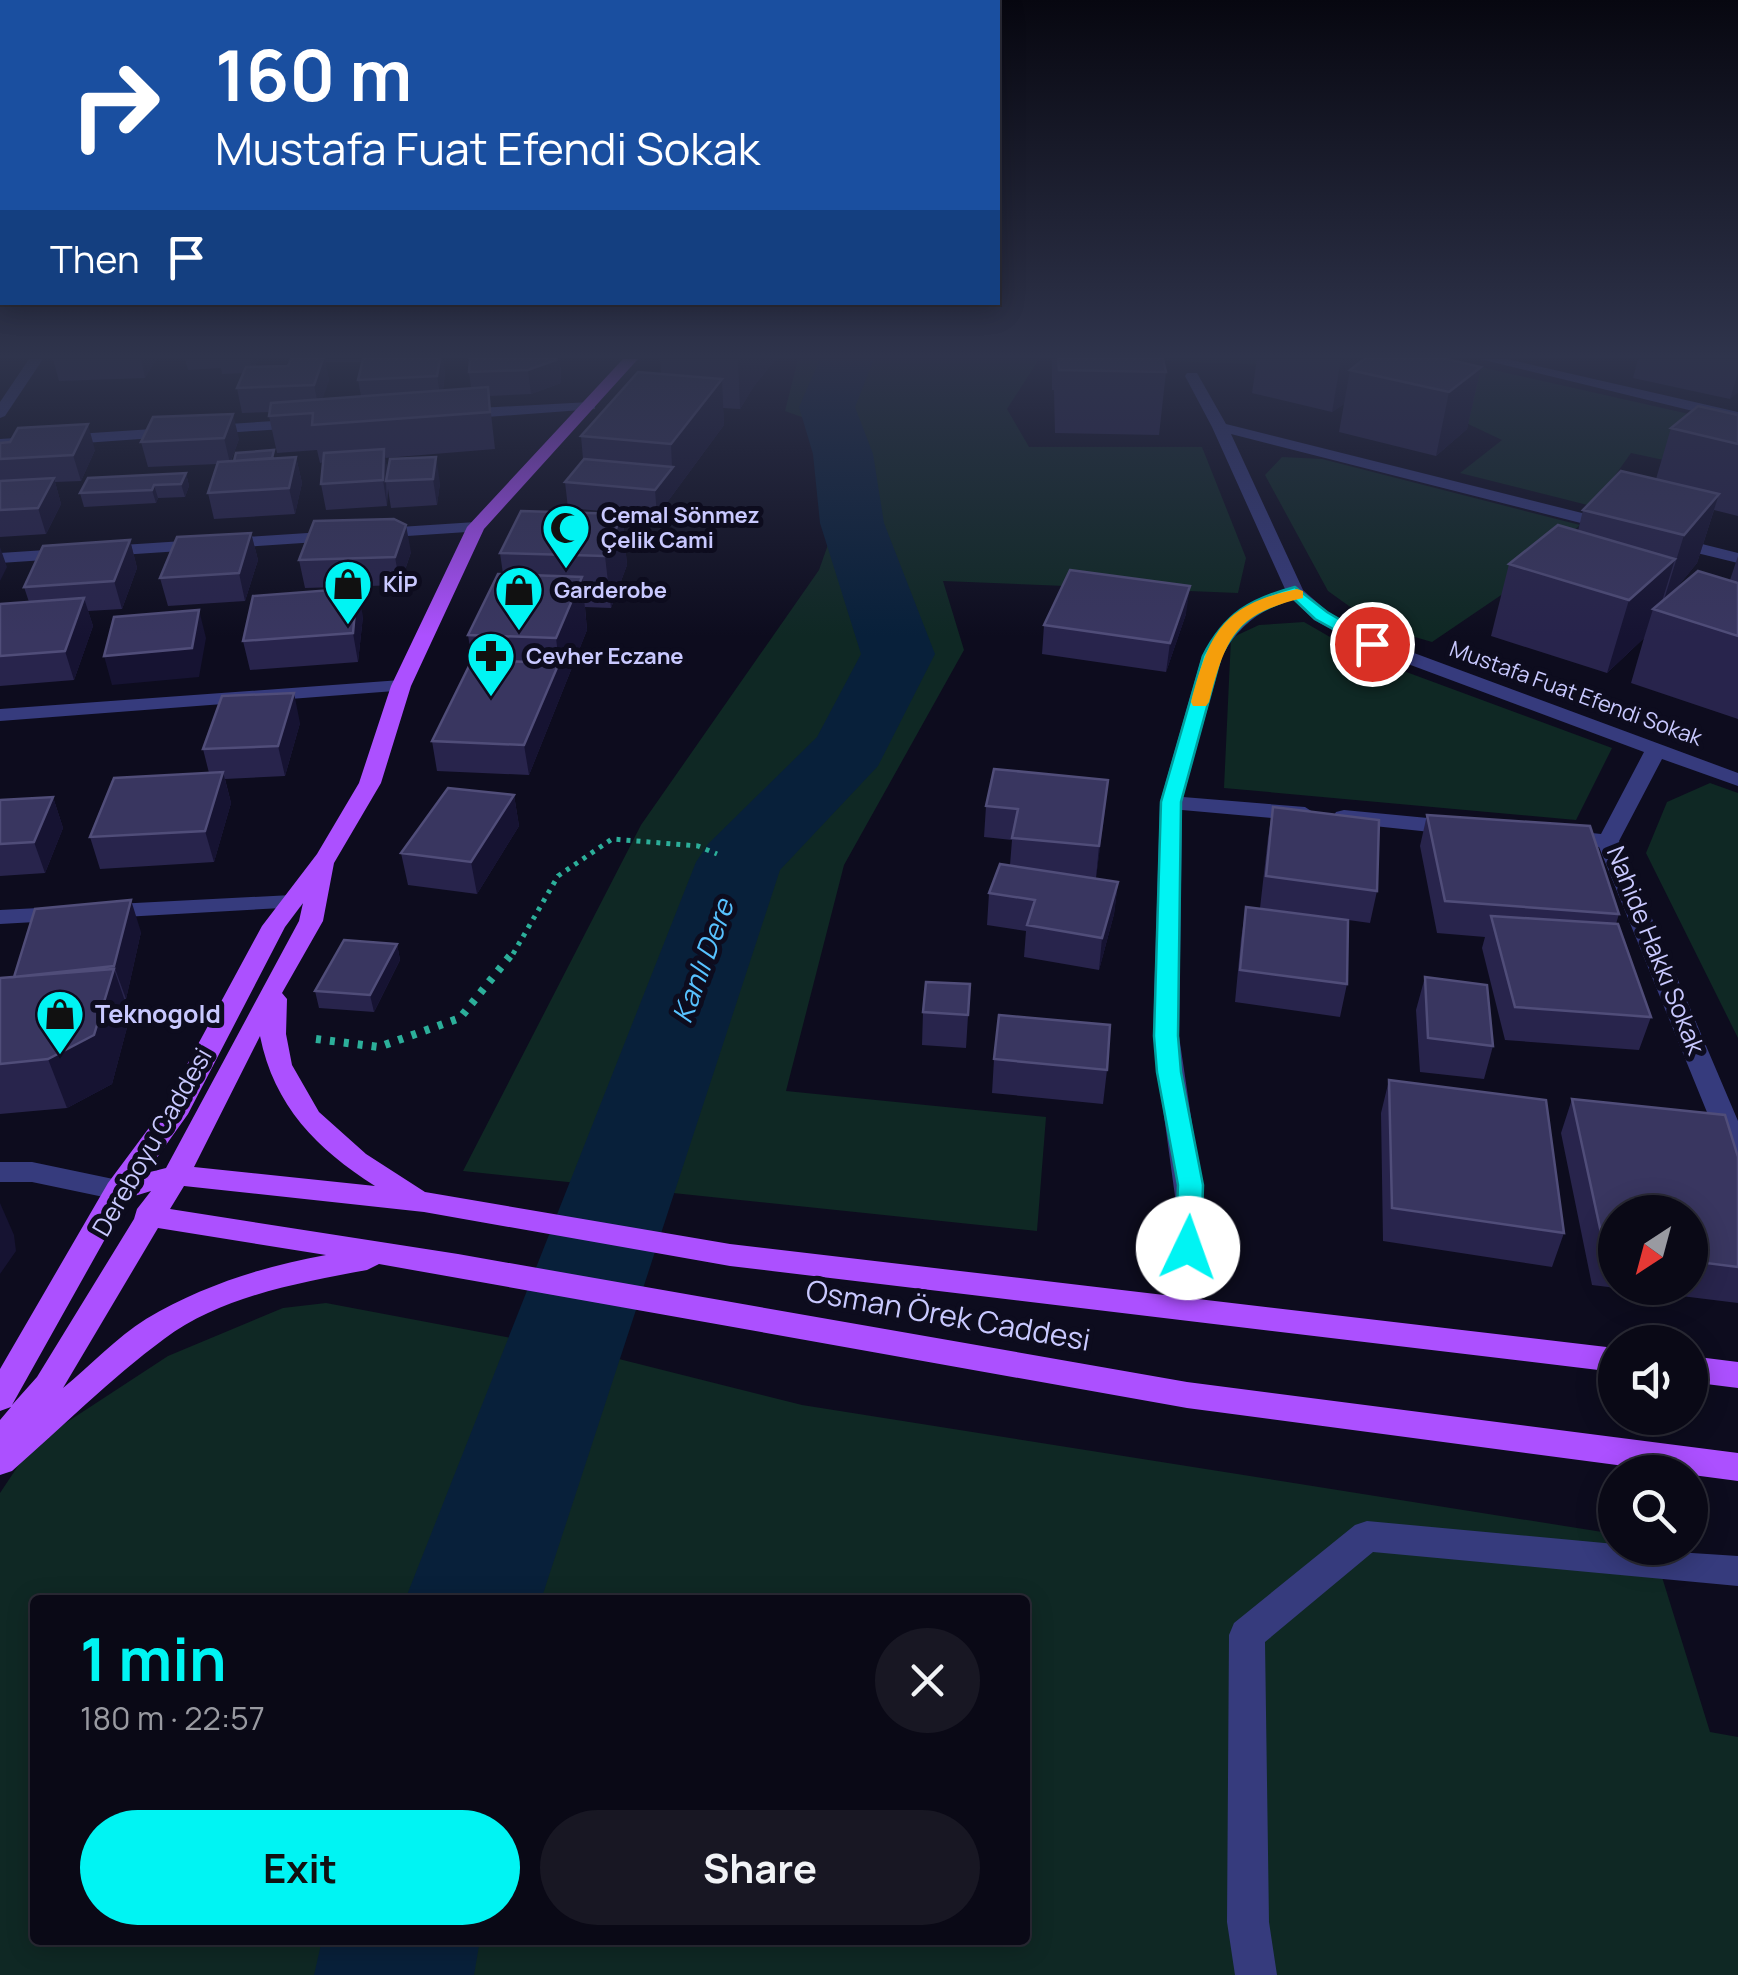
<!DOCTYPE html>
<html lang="en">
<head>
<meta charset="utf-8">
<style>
  body { margin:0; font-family:Manrope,sans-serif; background:#181723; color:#f1f3f6; height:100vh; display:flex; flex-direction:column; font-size:38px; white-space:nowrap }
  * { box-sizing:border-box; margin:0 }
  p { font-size:32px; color:#999aa1 }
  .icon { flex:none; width:55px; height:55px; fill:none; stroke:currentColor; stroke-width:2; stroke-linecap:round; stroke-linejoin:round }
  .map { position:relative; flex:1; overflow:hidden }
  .sheet { position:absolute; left:30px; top:1595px; width:1000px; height:350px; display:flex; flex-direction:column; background:#0a0916; border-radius:10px; box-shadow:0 5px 25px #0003,0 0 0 2px #2a2a35 }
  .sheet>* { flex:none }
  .hud { position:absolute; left:0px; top:0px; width:1000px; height:305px; box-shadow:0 5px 25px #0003,0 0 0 2px #2a2a35; background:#1a4fa0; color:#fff; overflow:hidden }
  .needle { width:65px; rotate:216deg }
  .tools { position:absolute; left:1598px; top:1195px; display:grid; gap:20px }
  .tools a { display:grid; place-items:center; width:110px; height:110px; border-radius:50%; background:#0a0916; box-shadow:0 5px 25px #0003,0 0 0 2px #2a2a35; font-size:50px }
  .pin { position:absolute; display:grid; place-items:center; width:85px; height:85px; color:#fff; margin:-42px; border:5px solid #fff; border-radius:50%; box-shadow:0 2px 10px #0007 }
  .me { position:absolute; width:110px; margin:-55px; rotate:3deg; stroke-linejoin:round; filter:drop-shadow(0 0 8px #0008) }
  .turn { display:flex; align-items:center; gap:35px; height:210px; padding:0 50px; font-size:45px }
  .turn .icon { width:130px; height:130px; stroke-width:2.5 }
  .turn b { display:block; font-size:70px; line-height:85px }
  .then { display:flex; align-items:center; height:95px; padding:0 50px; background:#0003; gap:20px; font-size:38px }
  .round { display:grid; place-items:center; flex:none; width:105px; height:105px; border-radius:52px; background:#181723 }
  .head { display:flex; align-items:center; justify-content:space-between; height:170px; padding:0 50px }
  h1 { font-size:60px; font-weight:700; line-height:75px; color:#00f4f3 }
  .action { display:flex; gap:20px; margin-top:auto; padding:20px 50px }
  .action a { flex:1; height:115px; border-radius:60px; background:#00f4f3; color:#111; font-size:40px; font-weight:700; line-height:115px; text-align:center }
  .action a+a { background:#181723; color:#f1f3f6 }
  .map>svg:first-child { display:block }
</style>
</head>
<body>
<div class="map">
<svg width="1738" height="1975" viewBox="0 0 1738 1975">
  <rect width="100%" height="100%" fill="#0d0c1e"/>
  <path fill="#0f2824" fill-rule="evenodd" d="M798 359H1039L1007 409 1029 447H1202L1246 558 1238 593 943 581 964 650 844 865 786 1091 1046 1117 1037 1231 463 1171 641 825 819 570 865 440 785 411Z
    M1113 359H1445L1738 425V476L1631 453 1604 491 1687 530 1460 473 1502 440 1350 368Z
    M1282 457 1322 459 1580 525 1513 587 1432 642 1377 626 1328 591 1265 475Z
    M1304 622 1363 656 1612 748 1576 820 1224 788 1231 638 1259 625Z
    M1710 783 1738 793V1038L1646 853 1667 802Z
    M326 1303 611 1357 802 1405 1615 1534V1548H1653L1710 1732 1738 1737V1975H0V1493L32 1445 168 1356 283 1308ZM35 1600H1025V1940H35Z"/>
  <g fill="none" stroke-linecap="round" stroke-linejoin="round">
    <path fill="#08203a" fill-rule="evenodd" d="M820 359H874L855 407 873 454 884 523 935 654 878 766 780 870 541 1600H405L696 862 708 844 817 737 861 654 820 523 813 454 799 407Z
      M322 1940H480L474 1975H314Z"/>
    <path stroke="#2caf9a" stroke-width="5" stroke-dasharray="4 6" stroke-linecap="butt" d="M513 954 558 876 612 839 698 846 717 854"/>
    <path stroke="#2caf9a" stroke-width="8" stroke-dasharray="5 9" stroke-linecap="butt" d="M316 1039 379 1047 460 1018 514 951"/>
    <path fill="#363b7d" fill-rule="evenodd" d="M29 359H43L5 416 0 418V402Z
      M1480 359H1507L1738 412V422Z
      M1187 373H1197L1226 424 1618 522 1621 526 1612 531 1231 434 1303 590 1328 612 1379 640 1738 773V786L1662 759 1619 841 1738 1121V1164L1728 1161 1724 1154 1599 847 1564 844 1553 837 1564 830 1601 834 1644 752 1365 648 1314 620 1292 599C1260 610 1238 626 1222 656L1183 797 1305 807 1316 814 1305 821 1182 810 1179 1036 1206 1218 1196 1308 1192 1316 1181 1320 1170 1316 1166 1308 1178 1218 1153 1036 1160 802 1202 656C1222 621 1246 602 1285 589L1212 427 1185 376Z
      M590 402 595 403V409L460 419 452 414 460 409Z
      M305 419 310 421V427L0 449V439Z
      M476 522 482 523V531L0 563V553Z
      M1670 536 1738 553V563L1664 545 1661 541Z
      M401 680 408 682V690L0 721V709Z
      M1344 810 1459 821 1470 828 1459 835 1336 822 1333 817 1336 812Z
      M292 895 300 897 304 902 300 907 0 924V910Z
      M0 1162H32L118 1180 128 1183 132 1190 128 1197 118 1200 32 1182H0Z
      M1367 1521 1615 1544V1548L1738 1556V1586L1373 1552 1265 1642 1269 1922 1277 1975H1235L1227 1922 1229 1635 1234 1623 1355 1525Z"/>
    <path fill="#ac50ff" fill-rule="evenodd" d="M623 359H638L484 529 411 686 381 783 334 863 323 921 282 993 287 999 286 1034 292 1065 319 1112 366 1154 425 1192 730 1244 1615 1348V1372L730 1266 424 1212 184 1186 170 1209 458 1254 1187 1382 1738 1453V1481L1187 1408 379 1264 367 1270C298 1283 222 1296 164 1339 110 1379 62 1427 12 1471L0 1475V1420L11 1407 0 1411V1369L108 1183 163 1109 262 926 317 854 359 783 391 686 467 527ZM303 903 299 921 166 1168 146 1173 188 1114 285 927ZM260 1036C274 1106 317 1149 375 1186L194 1167ZM151 1191 137 1209 134 1219 37 1377 12 1405 128 1198ZM158 1228 326 1255C264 1266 201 1286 146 1319 117 1337 90 1366 63 1388Z
      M1690 1356 1738 1362V1388L1690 1382Z"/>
  </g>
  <path fill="#28244c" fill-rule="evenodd" d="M53 359H156L145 378 59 381Z
    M185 359H258L255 367 288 366 291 359H443L445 374 443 390 471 388 469 372 561 367V383L531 394 489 396 495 449 385 458 388 473 390 459 440 483 437 505 391 508 388 489 387 506 326 510 321 484 323 462 320 463 317 450 277 453 269 416 270 412 242 413 237 388 244 373 222 374 221 368 188 370ZM325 362H363L358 380 361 396 322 399 329 380Z
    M660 359H776L754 386 740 409 723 408 724 425 657 516 568 508 565 482 583 459 581 436 661 374Z
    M1052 359H1163L1166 372 1159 435 1055 433 1054 390H1052Z
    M1257 359H1447L1481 367 1467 429 1436 456 1339 432 1344 404 1332 412 1252 393Z
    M1638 359H1738V392L1730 399 1633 378Z
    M1738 415V516L1714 510 1697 563 1674 591 1730 580 1738 556V719L1631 683 1644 638 1607 673 1491 636 1509 564 1578 531 1583 510 1656 479 1671 428Z
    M153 417 239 439 231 461 296 457 302 483 295 514 214 519 208 493 217 464 148 467 141 442Z
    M0 443 95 450 81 481 55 482 61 504 46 534 0 537Z
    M186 473 189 486 185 497 158 498 156 503 84 507 80 493Z
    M622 514 627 565 611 608 585 607 587 630 529 775 437 771 432 741 472 660 468 635 503 574 500 553Z
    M251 533 258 560 245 601 168 606 160 578Z
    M130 540 137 568 122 609 88 611 93 626 74 680 0 686V604L29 602 24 587Z
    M411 552 400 585 305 588 299 560Z
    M1186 614 1166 672 1042 654 1044 625Z
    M363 616 358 662 250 670 243 641Z
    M300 723 285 776 225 779 231 803 214 862 100 869 90 837 209 773 203 749Z
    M1108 780 1096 878 1076 876 1118 882 1114 914 1099 970 1024 957 1026 931 987 925 989 893 1010 865 1012 840 984 837 986 806Z
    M514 795 519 826 477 894 408 885 401 853Z
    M53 797 63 828 45 873 0 876V800Z
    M1273 807 1377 891 1370 923 1260 908 1268 838Z
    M1427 815 1619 914 1616 924 1651 1017 1639 1050 1505 1040 1482 948 1485 937 1437 933 1420 846Z
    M1246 907 1347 984 1340 1017 1235 1002 1241 939Z
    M141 932 126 999H124L130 1016 112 1084 67 1108 0 1114V978L14 977Z
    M397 944 400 960 374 1012 319 1008 315 991Z
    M1425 977 1493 1046 1484 1079 1420 1072 1416 1010Z
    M970 984 966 1048 922 1045 923 1012Z
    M994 1059 1107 1070 1103 1104 992 1093Z
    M1389 1080 1564 1233 1552 1267 1383 1241 1381 1113Z
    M1572 1099 1738 1157V1303L1592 1285 1561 1133ZM1615 1212H1690V1288H1615Z"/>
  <path fill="#161332" d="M141 359H156L145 378Z
    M250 359H258L252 372Z
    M323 359H325L329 380 319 410 314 385Z
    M440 359H443L445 374 441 401 437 376Z
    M558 359H560L561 383 531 394 528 370Z
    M738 359H776L754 386 740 409Z
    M1341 359H1377L1350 370 1344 404 1332 412Z
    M1481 367 1467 429 1436 456 1449 392Z
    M1738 373V392L1730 399Z
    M722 379 724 425 657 516 655 490 672 467 671 444Z
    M233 414 239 439 230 463 224 438Z
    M88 424 95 450 81 481 73 455Z
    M384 449 388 474 386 481 387 506 383 480Z
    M296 457 302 483 295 514 289 488Z
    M436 457 440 483 437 505 433 479Z
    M186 473 189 486 185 497 181 484Z
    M54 478 61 504 46 534 38 508Z
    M154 485 158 498 156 503 152 490Z
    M1719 494 1697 563 1662 606 1684 535Z
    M622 514 627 565 611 608 605 556Z
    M406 525 411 552 400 585 395 557Z
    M251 533 258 560 245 601 239 573Z
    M130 540 137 568 122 609 114 581Z
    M0 547 7 567 0 581Z
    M1675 559 1659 611 1653 609 1644 638 1607 673 1629 600Z
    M582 577 587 630 529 775 524 745 559 663 556 638Z
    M1190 586 1186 614 1166 672 1170 643Z
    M357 588 363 616 358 662 353 633Z
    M84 598 93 626 74 680 65 651Z
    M199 610 206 638 199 677 112 685 104 656Z
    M294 693 300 723 285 776 278 746Z
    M223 772 231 803 214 862 205 831Z
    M1108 780 1105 811 1096 878 1099 846Z
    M514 795 519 826 477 894 471 862Z
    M53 797 63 828 45 873 34 842Z
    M1118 882 1114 914 1099 970 1102 938Z
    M131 900 141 932 126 999 114 966Z
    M397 944 400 960 374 1012 370 995Z
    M114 969 130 1016 112 1084 67 1108 48 1059Z
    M0 1203 14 1235 16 1251 0 1274Z"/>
  <path fill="#393660" stroke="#504d79" stroke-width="2.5" d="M291 359H323L314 385 237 388 246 367 288 366Z
    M363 359H440L437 376 358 380Z
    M470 359H558L528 370 469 372Z
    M1058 359H1163L1166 372 1059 370Z
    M1364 359H1447L1481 367 1449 392 1350 370Z
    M638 372 722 379 671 444 581 436Z
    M488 387 490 412 312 425 313 413 269 416 271 403Z
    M1698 406 1738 415V444L1671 428Z
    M233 414 224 438 141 442 153 417Z
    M88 424 73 455 0 459V443L10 442 18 428Z
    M384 449 383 480 321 484 324 453Z
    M274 450 272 458 234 461 236 453Z
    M296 457 289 488 208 493 218 462Z
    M436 457 433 479 386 481 390 459Z
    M584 459 673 467 655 490 565 482Z
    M1621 471 1719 494 1684 535 1583 510Z
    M186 473 181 484 154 485 152 490 80 493 88 478Z
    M54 478 38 508 0 510V481Z
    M521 511 622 514 605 556 500 553Z
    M394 519 406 525 395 557 299 560 314 521Z
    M1558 525 1675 559 1629 600 1509 564Z
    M251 533 239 573 160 578 177 537Z
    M130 540 114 581 24 587 43 546Z
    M1070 570 1190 586 1170 643 1044 625Z
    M1698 571 1738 583V636L1653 609Z
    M498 574 582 577 556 638 468 635Z
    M357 588 353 633 243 641 253 596Z
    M84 598 65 651 0 656V604Z
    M199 610 192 648 104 656 114 617Z
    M472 660 559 663 524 745 432 741Z
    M294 693 278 746 203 749 222 696Z
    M994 769 1108 780 1099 846 1012 838 1018 809 986 806Z
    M223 772 205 831 90 837 114 778Z
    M448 788 514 795 471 862 401 853Z
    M53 797 34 842 0 844V800Z
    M1273 807 1379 820 1377 891 1266 876Z
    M1427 815 1590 826 1619 914 1445 901Z
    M1000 864 1118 882 1102 938 1027 925 1035 900 989 893Z
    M131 900 114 966 14 977 35 909Z
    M1246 907 1348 920 1347 984 1240 970Z
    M1491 916 1618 924 1651 1017 1515 1007Z
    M344 940 397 944 370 995 315 991Z
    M114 969 94 1035 48 1059 0 1064V978Z
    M1425 977 1487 985 1493 1046 1428 1038Z
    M926 982 970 984 968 1015 923 1012Z
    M999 1015 1110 1025 1107 1070 994 1059Z
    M1389 1080 1546 1100 1564 1233 1392 1208Z
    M1572 1099 1725 1115 1738 1157V1267L1690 1261V1212H1615V1252L1605 1251Z"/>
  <linearGradient id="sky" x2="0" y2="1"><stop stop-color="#070710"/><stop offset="0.56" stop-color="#2f344c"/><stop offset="1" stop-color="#2f344c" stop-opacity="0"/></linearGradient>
  <rect width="1738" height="636" fill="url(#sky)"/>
  <path fill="#00f4f3" stroke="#009f9e" stroke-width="2.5" d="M1295 587 1327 612 1381 644 1366 647 1315 619 1293 598C1256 612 1239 619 1221 656L1181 802 1178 1036 1181 1072 1203 1185 1201 1248 1197 1255H1179L1175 1248 1178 1185 1157 1072 1154 1036 1161 802 1203 656C1225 613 1250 599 1295 587Z"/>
  <path fill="#f59e0b" d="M1297 589 1303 591V598C1235 614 1226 637 1209 702L1206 706H1193L1191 702C1210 631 1223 605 1297 589Z"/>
  <defs>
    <g id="mosque-pin" transform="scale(2.5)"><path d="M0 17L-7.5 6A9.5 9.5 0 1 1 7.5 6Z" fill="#00f4f3" stroke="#0d0c1e"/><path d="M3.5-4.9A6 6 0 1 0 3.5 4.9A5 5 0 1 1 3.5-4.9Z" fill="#111"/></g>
    <g id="shop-pin" transform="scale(2.5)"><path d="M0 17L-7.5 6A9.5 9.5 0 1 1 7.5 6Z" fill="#00f4f3" stroke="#0d0c1e"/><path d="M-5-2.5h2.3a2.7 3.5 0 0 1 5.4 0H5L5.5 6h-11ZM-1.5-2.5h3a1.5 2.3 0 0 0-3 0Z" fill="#111"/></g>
    <g id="pharmacy-pin" transform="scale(2.5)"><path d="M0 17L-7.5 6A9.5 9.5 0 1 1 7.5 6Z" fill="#00f4f3" stroke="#0d0c1e"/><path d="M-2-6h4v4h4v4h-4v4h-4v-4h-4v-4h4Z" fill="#111"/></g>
  </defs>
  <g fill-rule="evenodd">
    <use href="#mosque-pin" x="566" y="528"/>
    <use href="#shop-pin" x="348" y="584"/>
    <use href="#shop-pin" x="519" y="590"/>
    <use href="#pharmacy-pin" x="491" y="656"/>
    <use href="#shop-pin" x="60" y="1014"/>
  </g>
  <g text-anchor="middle" stroke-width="10" stroke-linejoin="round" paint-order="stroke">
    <g font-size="22" font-weight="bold" fill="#c9c9ff" stroke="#0d0c1e" text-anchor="start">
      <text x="601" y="523">Cemal Sönmez<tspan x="601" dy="25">Çelik Cami</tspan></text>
      <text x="383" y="592">KİP</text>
      <text x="554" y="598">Garderobe</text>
      <text x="526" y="664">Cevher Eczane</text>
    </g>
    <g font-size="22" fill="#c9c9ff" stroke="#0d0c1e">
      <text transform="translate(1576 693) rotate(20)" y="8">Mustafa Fuat Efendi Sokak</text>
    </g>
    <g font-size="25" fill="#c9c9ff" stroke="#0d0c1e">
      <text transform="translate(1656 950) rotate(68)" y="9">Nahide Hakkı Sokak</text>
      <text transform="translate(152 1142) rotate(-60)" y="9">Dereboyu Caddesi</text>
    </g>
    <g font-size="25" font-weight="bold" fill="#c9c9ff" stroke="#0d0c1e" text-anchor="start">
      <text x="95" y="1023">Teknogold</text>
    </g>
    <g font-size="28" font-style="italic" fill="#57c2ff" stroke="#0d0c1e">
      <text transform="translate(703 961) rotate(-70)" y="10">Kanlı Dere</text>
    </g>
    <g font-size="30" fill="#c9c9ff" stroke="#0d0c1e">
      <text transform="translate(948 1316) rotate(10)" y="10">Osman Örek Caddesi</text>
    </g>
  </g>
</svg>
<div class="tools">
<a><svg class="needle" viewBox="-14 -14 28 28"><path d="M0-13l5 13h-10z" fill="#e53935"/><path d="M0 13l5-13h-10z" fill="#999aa1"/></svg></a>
<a><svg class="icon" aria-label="sound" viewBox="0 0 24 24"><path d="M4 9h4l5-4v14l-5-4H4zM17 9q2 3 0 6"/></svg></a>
<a><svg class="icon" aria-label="search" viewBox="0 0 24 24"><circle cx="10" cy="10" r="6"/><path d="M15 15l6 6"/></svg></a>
</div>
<div class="pin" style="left:1372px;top:644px;background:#d93025"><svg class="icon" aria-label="arrive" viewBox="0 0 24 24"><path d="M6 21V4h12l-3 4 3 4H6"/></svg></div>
<svg class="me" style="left:1188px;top:1248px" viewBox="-20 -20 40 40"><circle r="19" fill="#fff"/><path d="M0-13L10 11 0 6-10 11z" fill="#00f4f3"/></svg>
<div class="hud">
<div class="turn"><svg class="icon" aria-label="right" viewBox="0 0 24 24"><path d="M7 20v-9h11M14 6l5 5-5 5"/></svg><div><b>160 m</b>Mustafa Fuat Efendi Sokak</div></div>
<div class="then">Then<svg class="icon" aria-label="arrive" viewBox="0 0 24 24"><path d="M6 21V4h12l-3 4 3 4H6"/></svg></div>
</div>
<section class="sheet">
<div class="head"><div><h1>1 min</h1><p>180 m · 22:57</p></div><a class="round"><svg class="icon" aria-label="close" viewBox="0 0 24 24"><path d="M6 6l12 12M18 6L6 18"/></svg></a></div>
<div class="action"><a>Exit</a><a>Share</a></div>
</section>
</div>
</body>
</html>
